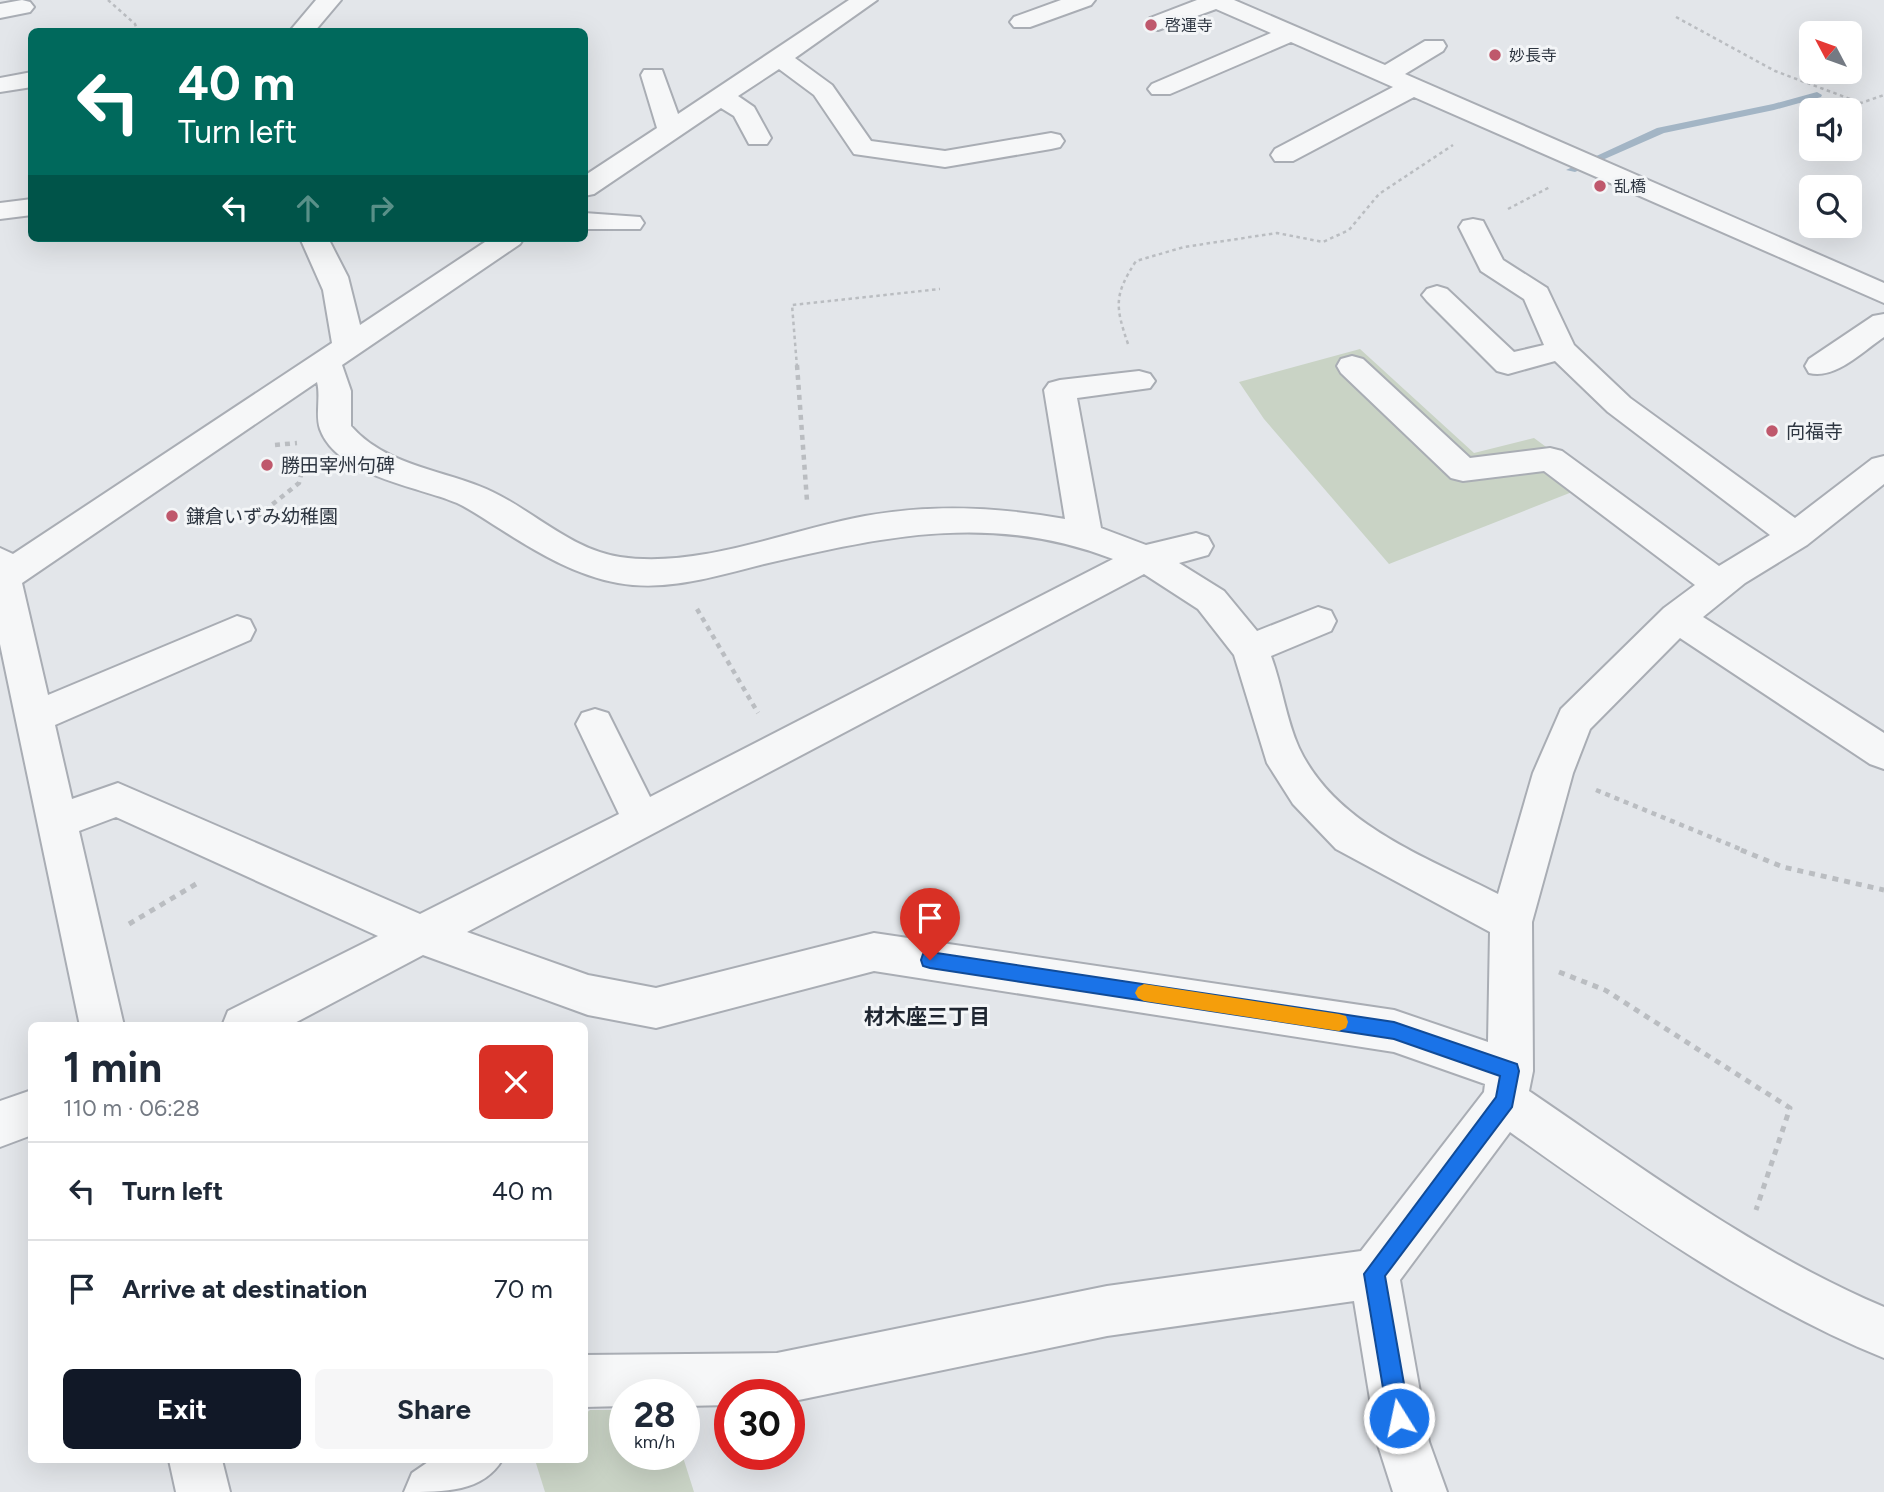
<!DOCTYPE html>
<html lang="en">
<head>
<meta charset="utf-8">
<style>
  body { margin:0; font-family:Figtree,"Noto Sans JP",sans-serif; background:#f6f6f7; color:#1f2937; height:100vh; display:flex; flex-direction:column; font-size:26px; white-space:nowrap }
  * { box-sizing:border-box; margin:0 }
  p { font-size:23px; color:#747a83 }
  .icon { flex:none; width:38px; height:38px; fill:none; stroke:currentColor; stroke-width:2; stroke-linecap:round; stroke-linejoin:round }
  .map { position:relative; flex:1; overflow:hidden }
  .sheet { position:absolute; left:28px; top:1022px; width:560px; height:441px; display:flex; flex-direction:column; background:#fff; border-radius:10px; box-shadow:0 7px 28px #0002 }
  .sheet>* { flex:none }
  .top-card { position:absolute; left:28px; top:28px; width:560px; height:214px; border-radius:10px; box-shadow:0 7px 28px #0002; background:#00695c; color:#fff; overflow:hidden }
  .needle { width:46px; rotate:311deg }
  .controls { position:absolute; left:1799px; top:21px; display:grid; gap:14px }
  .controls a { display:grid; place-items:center; width:63px; height:63px; border-radius:10px; background:#fff; box-shadow:0 7px 28px #0002; font-size:35px }
  .speed { position:absolute; left:609px; top:1379px; display:flex; gap:14px; font-size:35px; font-weight:700; text-align:center }
  .speed>* { display:grid; place-content:center; width:91px; height:91px; border-radius:50%; background:#fff; box-shadow:0 7px 28px #0002; line-height:1 }
  .speed small { font-size:18px; font-weight:400 }
  .speed .limit { border:10px solid #d22; background:#fff; color:#111 }
  .pin { position:absolute; display:grid; place-items:center; width:60px; height:60px; color:#fff; margin:-72px -30px; border-radius:50% 50% 50% 0; rotate:-45deg; box-shadow:0 0 7px #0007 }
  .pin .icon { rotate:45deg }
  .me { position:absolute; width:77px; margin:-38px; rotate:350deg; stroke-linejoin:round; filter:drop-shadow(0 0 5px #0008) }
  .turn { display:flex; align-items:center; gap:24px; height:147px; padding:0 35px; font-size:32px }
  .turn .icon { width:91px; height:91px; stroke-width:2.5 }
  .turn b { display:block; font-size:49px; line-height:60px }
  .lanes { display:flex; align-items:center; height:66px; padding:0 35px; background:#0003; justify-content:center; gap:35px; direction:ltr }
  .lanes .off { opacity:.35 }
  .round { display:grid; place-items:center; flex:none; width:74px; height:74px; border-radius:10px; background:#f6f6f7 }
  .summary { display:flex; align-items:center; justify-content:space-between; height:119px; padding:0 35px }
  h1 { font-size:42px; font-weight:700; line-height:52px }
  .button { display:flex; gap:14px; margin-top:auto; padding:14px 35px }
  .button a { flex:1; height:80px; border-radius:10px; background:#111827; color:#fff; font-size:28px; font-weight:700; line-height:80px; text-align:center }
  .button a+a { background:#f6f6f7; color:#1f2937 }
  ul { padding:0; list-style:none }
  li { display:flex; align-items:center; gap:21px; height:98px; padding:0 35px; border-top:2px solid #e0e1e3 }
  li div { flex:1 }
  li b { display:block; font-size:26px }
  li em { font-style:normal }
  .map>svg:first-child { display:block }
</style>
</head>
<body>
<div class="map">
<svg width="1884" height="1492" viewBox="0 0 1884 1492">
  <rect width="100%" height="100%" fill="#e3e6ea"/>
  <path fill="#c9d3c5" d="M1360 349 1474 453 1534 438 1595 483 1389 564 1264 419 1239 382Z
    M590 1410H625V1454H682L694 1492H545L535 1460H584L585 1414Z"/>
  <g fill="none" stroke-linecap="round" stroke-linejoin="round">
    <path fill="#a3b5c5" fill-rule="evenodd" d="M1817 92 1822 95 1821 97 1774 110 1664 133 1575 172 1566 170 1657 128 1773 104Z"/>
    <g stroke="#a9adb4" stroke-width="4">
      <path id="minor" d="M22 0 30 2 34 7 30 12 0 18V4Z
        M316 0H341L314 32H289Z
        M849 0H877L795 58 832 85 871 141 945 151 1051 133 1060 135 1064 141 1060 147 1051 149 945 167 854 154 814 95 779 69 738 96 754 107 771 138 767 144H749L734 116 721 108 594 194 584 196V176L657 128 641 75 644 70H662L678 114Z
        M1061 0H1095L1091 5 1030 27H1014L1010 22 1014 17Z
        M1197 0H1234L1385 65 1425 41H1443L1446 46 1443 51 1405 74 1884 283V303L1414 97 1293 161H1275L1271 155 1275 149 1393 87 1291 42 1170 94H1152L1148 89 1152 84 1271 33 1216 9 1158 30 1150 28 1146 23 1150 18Z
        M32 72V87L0 92V78Z
        M32 199V215L0 219V203Z
        M584 213 640 217 644 223 640 229H584Z
        M1473 219 1483 221 1503 260 1547 288 1574 345 1630 398 1795 518 1872 459 1884 456V484L1807 545 1745 583 1703 617 1884 733V769L1870 764 1680 638 1590 729 1573 773 1532 922 1533 1071 1529 1091C1644 1169 1756 1253 1884 1307V1358C1747 1302 1630 1217 1510 1132L1400 1280 1429 1442 1447 1492H1393L1377 1442 1354 1301 1107 1336 789 1402V1395H730V1405L684 1406V1395H625V1406L584 1407V1355L777 1353 1107 1286 1361 1251 1484 1092 1485 1084 1394 1052 874 971 656 1028 588 1015 423 955 289 1026H222L228 1011 378 936 116 817 79 831 124 1026H80L0 644V548L13 554 332 343 323 290 300 238H328L348 277 360 325 491 238H524L520 244 342 365 351 391V426C383 463 435 469 479 486 527 504 567 549 620 557 699 569 788 530 865 516 933 504 998 507 1065 519L1044 390 1049 383 1060 380 1139 371 1150 374 1155 381 1150 388 1077 398 1101 528 1146 545 1196 533 1208 537 1213 546 1208 555 1179 563 1224 591 1257 631 1318 607 1331 611 1336 621 1331 631 1271 656C1282 685 1286 720 1299 748 1336 826 1427 857 1498 894L1533 773 1561 709 1664 608 1695 585 1544 471 1463 481 1451 478 1341 373 1337 366 1341 359 1352 356 1363 359 1470 458 1550 448 1562 451 1719 566 1770 535 1608 412 1555 361 1508 374 1497 371 1427 301 1422 295 1427 289 1437 286 1447 289 1514 352 1544 345 1524 299 1481 271 1459 227 1463 221ZM317 382C321 397 315 415 320 429 337 476 417 486 457 503 472 510 487 521 502 530 536 552 577 576 618 583 667 592 716 576 764 564 885 536 992 512 1113 559L650 797 608 713 595 709 582 713 576 724 619 814 420 914 118 783 72 799 55 725 250 640 255 630 250 620 237 616 48 695 22 583ZM1144 574 1198 609 1234 655 1267 763 1293 804 1336 849 1490 932 1488 1042 1394 1010 874 933 656 988 588 975 467 932Z
        M1884 314V337C1863 351 1835 380 1809 373L1805 366 1809 359 1873 316Z
        M32 1090V1135L0 1147V1101Z
        M169 1460H222L230 1492H176Z
        M431 1460H502C483 1492 445 1492 404 1492L412 1473Z"/>
    </g>
    <path stroke="#babdc1" stroke-width="2.5" stroke-dasharray="3.5 3.5" stroke-linecap="butt" d="M108 0 135 24 138 32
      M1676 17 1775 71 1861 103 1884 95
      M1508 209 1550 187
      M1128 344C1115 306 1114 295 1136 261L1184 247 1277 233 1323 242 1349 230 1379 194 1453 145
      M797 367 792 305 940 289"/>
    <path stroke="#babdc1" stroke-width="4.5" stroke-dasharray="5 5" stroke-linecap="butt" d="M797 365 807 501
      M275 445 297 443
      M249 523 299 483 305 458
      M697 609 758 713
      M1596 790 1745 851"/>
    <path stroke="#babdc1" stroke-width="5" stroke-dasharray="6 6" stroke-linecap="butt" d="M1741 850 1783 867 1884 890
      M129 924 196 884
      M1559 972 1605 990 1790 1108 1756 1210"/>
    <use href="#minor" fill="#f6f7f8" fill-rule="evenodd"/>
  </g>
  <path fill="#1a73e8" stroke="#114b97" stroke-width="2" d="M930 952 1394 1022 1517 1064 1519 1071 1512 1107 1385 1276 1410 1418 1407 1426 1399 1429 1392 1426 1388 1418 1364 1274 1496 1097 1500 1076 1394 1039 930 968 923 966 921 960 923 954Z"/>
  <path fill="#f59e0b" d="M1144 984 1339 1014 1346 1016 1348 1022 1346 1028 1339 1031 1144 1001 1138 998 1135 993 1138 987Z"/>
  <g fill="#bf586c" stroke="#f3f5f7" stroke-width="2.5">
    <circle cx="1151" cy="25" r="7"/>
    <circle cx="1495" cy="55" r="7"/>
    <circle cx="1600" cy="186" r="7"/>
    <circle cx="1772" cy="431" r="7"/>
    <circle cx="267" cy="465" r="7"/>
    <circle cx="172" cy="516" r="7"/>
  </g>
  <g text-anchor="middle" stroke-width="6" stroke-linejoin="round" paint-order="stroke">
    <g font-size="16" fill="#2d3540" stroke="#f3f5f7" text-anchor="start">
      <text x="1165" y="31">啓運寺</text>
      <text x="1509" y="61">妙長寺</text>
      <text x="1614" y="192">乱橋</text>
    </g>
    <g font-size="19" fill="#2d3540" stroke="#f3f5f7" text-anchor="start">
      <text x="1786" y="438">向福寺</text>
      <text x="281" y="472">勝田宰州句碑</text>
      <text x="186" y="523">鎌倉いずみ幼稚園</text>
    </g>
    <g font-size="21" font-weight="bold" fill="#1f2631" stroke="#f3f5f7">
      <text x="927" y="1024">材木座三丁目</text>
    </g>
  </g>
</svg>
<div class="controls">
<a><svg class="needle" viewBox="-14 -14 28 28"><path d="M0-13l5 13h-10z" fill="#e53935"/><path d="M0 13l5-13h-10z" fill="#747a83"/></svg></a>
<a><svg class="icon" aria-label="sound" viewBox="0 0 24 24"><path d="M4 9h4l5-4v14l-5-4H4zM17 9q2 3 0 6"/></svg></a>
<a><svg class="icon" aria-label="search" viewBox="0 0 24 24"><circle cx="10" cy="10" r="6"/><path d="M15 15l6 6"/></svg></a>
</div>
<div class="speed"><div>28<small>km/h</small></div><div class="limit">30</div></div>
<div class="pin" style="left:930px;top:960px;background:#d93025"><svg class="icon" aria-label="arrive" viewBox="0 0 24 24"><path d="M6 21V4h12l-3 4 3 4H6"/></svg></div>
<svg class="me" style="left:1399px;top:1418px" viewBox="-20 -20 40 40"><circle r="17" fill="#1a73e8" stroke="#fff" stroke-width="3"/><path d="M0-11L8 9 0 5-8 9z" fill="#fff"/></svg>
<div class="top-card">
<div class="turn"><svg class="icon" aria-label="left" viewBox="0 0 24 24"><path d="M17 20v-9H6M10 6l-5 5 5 5"/></svg><div><b>40 m</b>Turn left</div></div>
<div class="lanes"><svg class="icon" aria-label="left" viewBox="0 0 24 24"><path d="M17 20v-9H6M10 6l-5 5 5 5"/></svg><svg class="icon off" aria-label="ahead" viewBox="0 0 24 24"><path d="M12 20V5M6 11l6-6 6 6"/></svg><svg class="icon off" aria-label="right" viewBox="0 0 24 24"><path d="M7 20v-9h11M14 6l5 5-5 5"/></svg></div>
</div>
<section class="sheet">
<div class="summary"><div><h1>1 min</h1><p>110 m · 06:28</p></div><a class="round" style="background:#d93025;color:#fff"><svg class="icon" aria-label="close" viewBox="0 0 24 24"><path d="M6 6l12 12M18 6L6 18"/></svg></a></div>
<ul>
<li><svg class="icon" aria-label="left" viewBox="0 0 24 24"><path d="M17 20v-9H6M10 6l-5 5 5 5"/></svg><div><b>Turn left</b></div><em>40 m</em></li>
<li><svg class="icon" aria-label="arrive" viewBox="0 0 24 24"><path d="M6 21V4h12l-3 4 3 4H6"/></svg><div><b>Arrive at destination</b></div><em>70 m</em></li>
</ul>
<div class="button"><a>Exit</a><a>Share</a></div>
</section>
</div>
</body>
</html>
